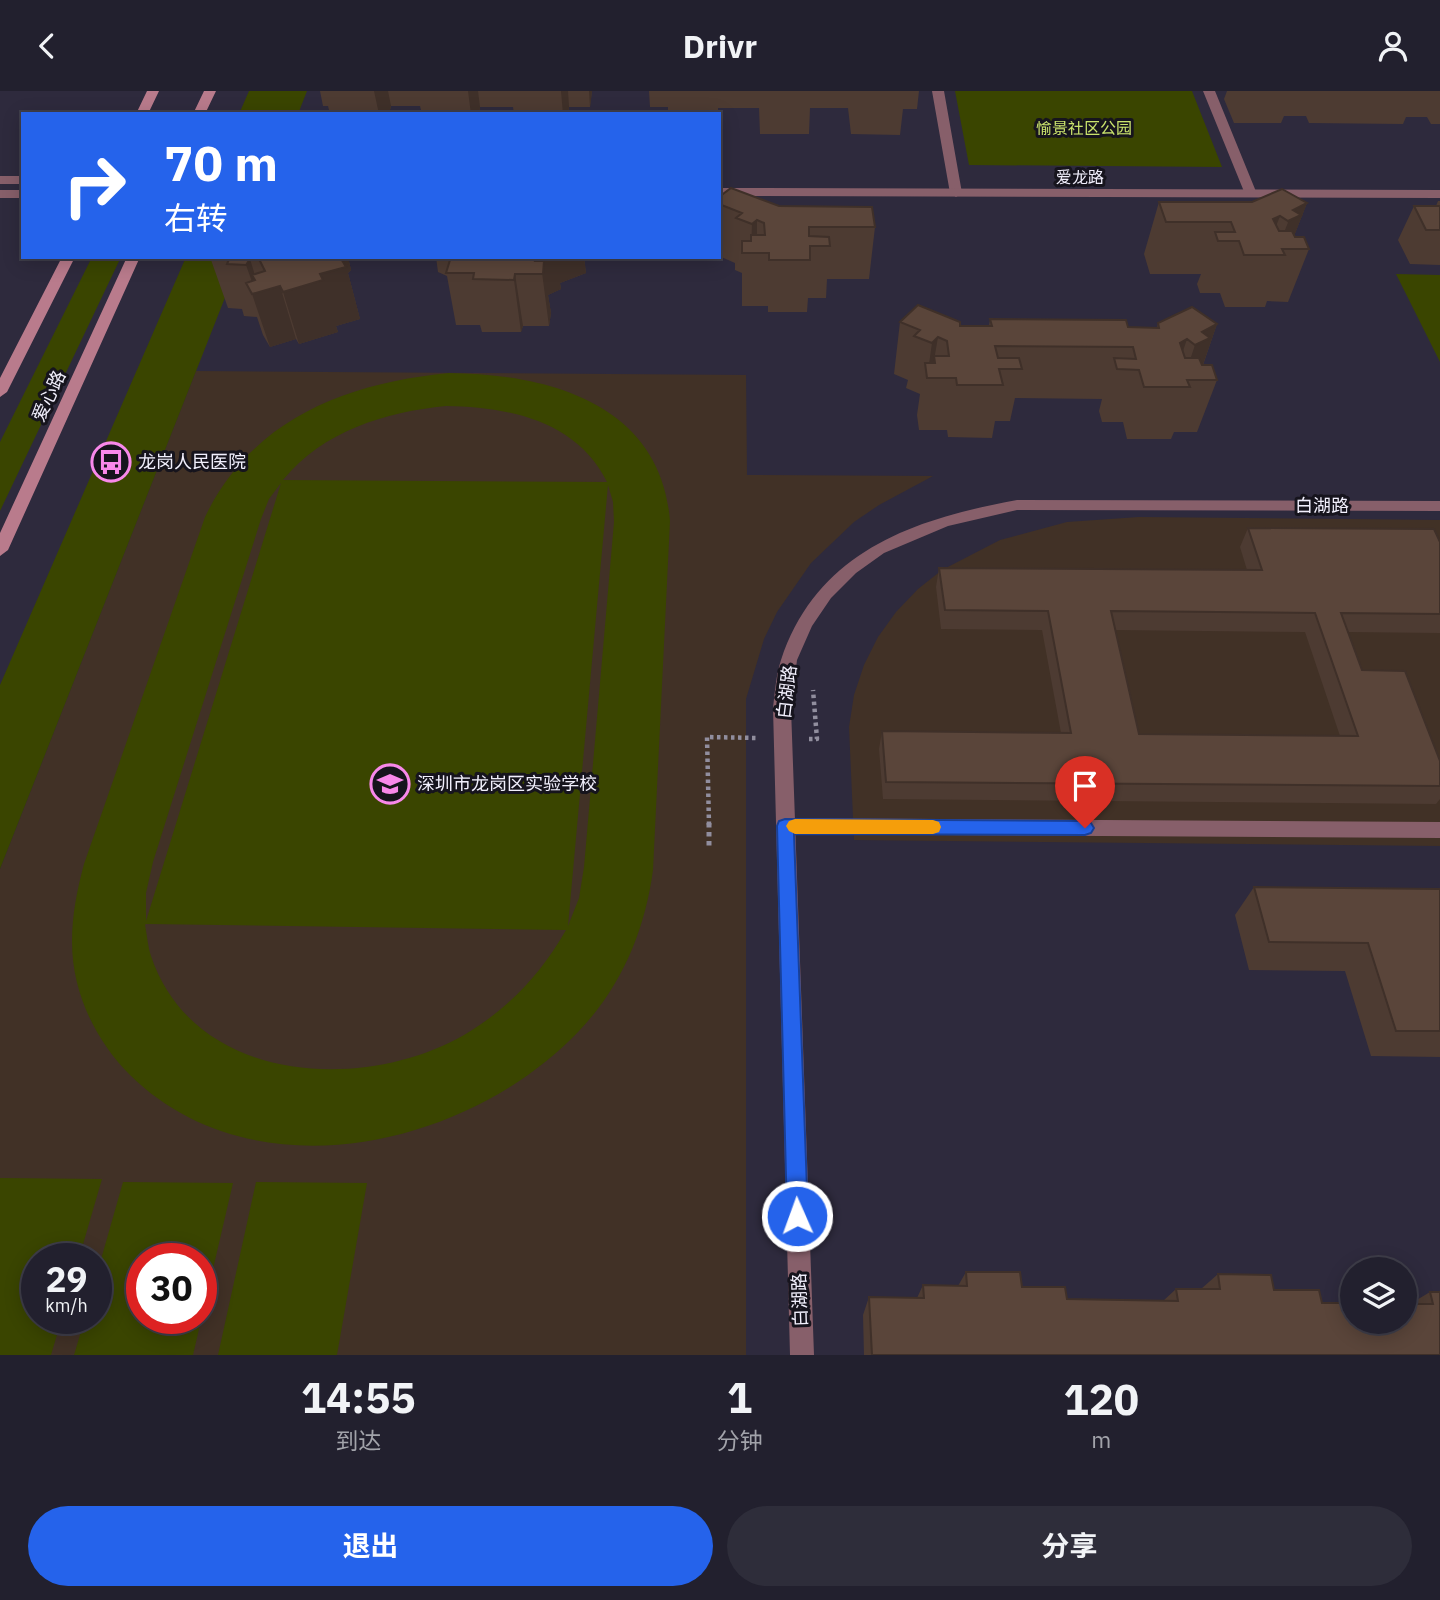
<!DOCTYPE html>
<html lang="zh">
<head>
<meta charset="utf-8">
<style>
  body { margin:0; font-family:"IBM Plex Sans","Noto Sans SC",sans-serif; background:#2e2d3a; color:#f1f3f6; height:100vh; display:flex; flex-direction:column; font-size:26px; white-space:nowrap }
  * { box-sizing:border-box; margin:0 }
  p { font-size:23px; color:#a2a3aa }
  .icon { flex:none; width:38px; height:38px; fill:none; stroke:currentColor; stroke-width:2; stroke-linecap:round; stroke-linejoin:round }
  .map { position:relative; height:1264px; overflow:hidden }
  .sheet { display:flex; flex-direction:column; background:#22202e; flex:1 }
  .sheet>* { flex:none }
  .top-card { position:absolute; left:21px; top:21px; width:700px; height:147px; border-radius:0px; box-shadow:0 4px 18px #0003,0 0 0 2px #3f3e4a; background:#2563eb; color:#fff; overflow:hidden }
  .buttons { position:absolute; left:1340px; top:1166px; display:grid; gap:14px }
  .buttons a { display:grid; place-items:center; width:77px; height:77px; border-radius:50%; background:#22202e; box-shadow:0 4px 18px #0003,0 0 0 2px #3f3e4a; font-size:35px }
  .speed { position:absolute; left:21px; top:1152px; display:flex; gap:14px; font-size:35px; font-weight:700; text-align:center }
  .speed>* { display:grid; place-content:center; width:91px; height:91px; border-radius:50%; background:#22202e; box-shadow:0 4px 18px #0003,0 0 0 2px #3f3e4a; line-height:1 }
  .speed small { font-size:18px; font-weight:400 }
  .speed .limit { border:10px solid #d22; background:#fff; color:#111 }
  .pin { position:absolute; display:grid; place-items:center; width:60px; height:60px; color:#fff; margin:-72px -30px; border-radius:50% 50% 50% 0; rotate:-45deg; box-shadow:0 0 7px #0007 }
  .pin .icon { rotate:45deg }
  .me { position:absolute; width:77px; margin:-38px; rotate:358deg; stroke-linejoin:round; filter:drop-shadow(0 0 5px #0008) }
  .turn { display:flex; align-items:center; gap:24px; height:147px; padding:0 28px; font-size:32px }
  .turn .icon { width:91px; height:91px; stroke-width:2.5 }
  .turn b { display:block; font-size:49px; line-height:60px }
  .eta { display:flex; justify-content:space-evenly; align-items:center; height:119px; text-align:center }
  .eta b { font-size:42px; font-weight:700; line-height:49px }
  .cta { display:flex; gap:14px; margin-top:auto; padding:14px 28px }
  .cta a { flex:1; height:80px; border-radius:42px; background:#2563eb; color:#fff; font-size:28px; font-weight:700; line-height:80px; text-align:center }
  .cta a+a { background:#2e2d3a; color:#f1f3f6 }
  header { display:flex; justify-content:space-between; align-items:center; height:91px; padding:0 28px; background:#22202e; font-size:32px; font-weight:700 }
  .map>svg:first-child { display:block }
</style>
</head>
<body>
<header><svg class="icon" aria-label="back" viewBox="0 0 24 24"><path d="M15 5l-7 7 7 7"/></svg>Drivr<svg class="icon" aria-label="person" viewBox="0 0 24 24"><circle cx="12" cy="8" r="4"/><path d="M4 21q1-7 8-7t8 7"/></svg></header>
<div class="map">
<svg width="1440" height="1264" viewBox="0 0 1440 1264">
  <rect width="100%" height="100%" fill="#2e2a3d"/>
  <path fill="#413126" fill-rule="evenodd" d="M196 280 746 284 747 384 933 385 879 414 854 431 811 472 777 521 764 548 746 608V1264H0V778ZM37 1167H96V1227H37ZM142 1167H201V1227H142Z
    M1139 426 1440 429V755L854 749 849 636 854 604 864 574 878 546 896 521 918 498 942 479 1000 449 1067 431Z"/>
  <path fill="#3a4500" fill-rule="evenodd" d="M249 0H307L298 23H239Z
    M955 0H1192L1222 76 969 74Z
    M92 166H121L0 420V351Z
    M186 166H241L0 778V594Z
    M1396 183 1440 184V271Z
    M449 282C549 283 661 313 670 430L653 779C645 839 622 895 579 940 469 1056 254 1106 130 984 95 949 72 901 72 851 72 824 77 799 84 773L205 426C252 328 346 292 449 282ZM446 315C509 316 577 330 607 391L283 389C323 340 385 321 446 315ZM281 392 146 830V802L153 771 261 428 269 408ZM608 394 613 411 614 431 584 776 579 807 568 835ZM145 834 146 833 566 839C541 883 508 918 464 944 363 1002 194 993 151 865 148 856 147 844 145 834Z
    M0 1087 102 1088 79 1167H37V1227H62L51 1264H0Z
    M123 1091 233 1092 193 1264H74L85 1227H96V1186ZM142 1167H201V1227H142Z
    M256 1091 367 1092 337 1264H218Z"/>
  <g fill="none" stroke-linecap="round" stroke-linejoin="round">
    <path stroke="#918e9e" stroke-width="4.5" stroke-dasharray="3.5 3.5" stroke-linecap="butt" d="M809 648H817L813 599
      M709 734 707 646 758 647"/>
    <path stroke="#918e9e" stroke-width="5" stroke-dasharray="4.5 4.5" stroke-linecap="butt" d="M709 732V755"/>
    <path fill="#875f6a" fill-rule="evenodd" d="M932 0H944L962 102 956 106 950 102Z
      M1203 0H1215L1257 103 1255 106 1245 103Z
      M785 727 1440 731V747L785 743 778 741 776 735 778 729Z"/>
    <path fill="#875f6a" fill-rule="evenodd" d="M0 85H23V93H0Z
      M719 97 1440 99V107L719 105Z
      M0 99H23V107H0Z
      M1017 409 1440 410V420L1017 419 948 435 884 462 856 482 831 507 812 535 797 569 791 617 814 1264H790L773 617C775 601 776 584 781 569 817 460 914 428 1017 409Z"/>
    <path fill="#b97b8c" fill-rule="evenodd" d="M147 0H159L148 23H136Z
      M204 0H216L205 23H193Z
      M62 166H75L7 301 0 306V287Z
      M127 166H140L8 459 0 465V442Z"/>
  </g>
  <path fill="#4d3b32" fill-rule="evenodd" d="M320 0H592L590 16H569L568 23H514L513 16H480L479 23H422L420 15H391L389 23H330L328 15H323Z
    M649 0H919L917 18H903L900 44 851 43 848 17H810L809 43H760L759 17H718V23H668V16H650Z
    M1227 0H1440V33H1431L1427 26H1406L1403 33 1309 32 1306 25H1284L1281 32H1234L1224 8Z
    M719 106 779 115 875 136 869 188H827L826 207H808L807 221H768V215H742V182L735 179V172L719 165Z
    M1438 110H1440V174L1410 173 1398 149 1414 115H1436Z
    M1159 111 1307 112 1294 145 1309 158 1288 211 1267 210 1265 216H1225L1220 202H1200L1197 193 1201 183H1150L1144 163Z
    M210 166H348L351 179 348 182 360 228 336 235 338 241 299 253 296 248 270 256 263 244 257 226 244 225 242 218 228 217Z
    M436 166H584L586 182 560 192 561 198 548 204 551 222 549 235H523L521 241H482L480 234H456L447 185 438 181Z
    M990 228 1128 236 1157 237 1158 232 1217 233 1203 274 1217 289 1197 341H1174L1171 348H1127L1123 331H1102L1099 320 1102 308 1015 307 1010 330H995L992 347 948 346 947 339H919L917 324 920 303 906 297 908 289 894 283 900 231 960 235H989Z
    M1248 437 1440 451V542L1348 541 1362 579 1440 670V708L1436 713 883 708 879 658 882 640 1061 642 1042 539 941 538 936 496 939 477 1247 479 1240 456ZM1115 539 1305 541 1340 645 1139 643Z
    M1254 796 1440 798V966L1371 965 1345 880 1249 879 1235 824Z
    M966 1181 1067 1208 1163 1210 1176 1198H1201L1218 1183 1322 1212 1410 1213 1430 1201H1440V1264H864L863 1224 869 1206 917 1207 923 1194 958 1195Z"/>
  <path fill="#3f3029" d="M374 0H388L391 15 389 23H379Z
    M468 0H478L480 16 479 23H471Z
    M561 0H568L569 16 568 23H563Z
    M589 0H592L590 16Z
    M1307 112 1289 158H1282L1275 164 1293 119Z
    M1280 125 1265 164 1273 128Z
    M757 129V162H751L752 133Z
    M324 166H348L351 179 348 182 360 228 336 235 338 241 299 253 283 201Z
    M540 166H584L586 182 560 192 561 198 548 204 551 222 549 235Z
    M250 168 260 201 280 195 296 248 270 256 252 203 256 202 246 174Z
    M515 183 523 235 521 241 514 189Z
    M1217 233 1199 285 1187 289 1181 296 1195 254 1202 241Z
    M938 246 931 287H927L932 252Z
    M1187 248 1171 296 1180 252Z"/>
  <path fill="#5a453a" stroke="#3f3029" stroke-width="2" fill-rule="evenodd" d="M731 97 779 115 872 116 875 136H809V145L829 146 830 155H810V169H769V162H742V150H751V144H765L764 132 757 129 752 133 736 127 742 122 719 113V106Z
    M1282 98 1307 112 1293 119 1301 124 1288 130 1280 125 1273 128 1279 140H1292L1295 146H1304L1309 158H1282L1285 164H1244L1239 150H1218L1215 141H1235L1231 131H1166L1159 111H1252Z
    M1414 115H1440V139H1426Z
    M228 166H340L346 176 320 183 323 189 283 201 280 195 252 203 246 192 255 189 252 184 265 180 259 168H250L246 174 227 173 230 166Z
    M459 166H536L535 170H544L543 183H515L514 189 473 188 474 182H446L450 169H459Z
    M918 214 960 231V235H992L990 228 1126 229 1128 236 1159 237 1158 232 1192 216 1217 233 1202 241 1210 247 1195 254 1187 248 1180 252 1185 267H1199L1202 274H1212L1217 289H1187L1190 296H1144L1139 279 1117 278 1114 267 1136 268 1133 256 995 255 998 267H1019L1022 278H999L1003 294H957L956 287H927L925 272H935L934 265H949L947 250 938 246 932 252 914 245 920 239 900 231Z
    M1248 437 1434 438 1440 451V523L1341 522 1362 579 1405 580 1440 670V695L886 691 882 640 1071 642 1048 520 945 519 939 477 1262 479ZM1111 520 1315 522 1358 645 1139 643Z
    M1254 796 1440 798V940H1396L1368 852 1269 851Z
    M966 1181H1020L1022 1196H1065L1067 1208 1178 1210 1176 1198H1220L1218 1183 1271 1184 1274 1199H1319L1322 1212H1353V1230H1405V1213H1433L1430 1201H1440V1264H872L869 1206 924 1207 923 1194 967 1195Z"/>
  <path fill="#2563eb" stroke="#184099" stroke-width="2" d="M785 728 1085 730 1091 732 1094 737 1091 742 1085 744 794 743 808 1125 805 1132 797 1135 790 1132 787 1125 777 735 779 730Z"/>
  <path fill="#f59e0b" d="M795 728 933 729 939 731 941 736 939 741 933 743H795L789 740 786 735 789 730Z"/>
  <defs>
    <g id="bus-ring" transform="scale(2.0125)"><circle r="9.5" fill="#16141d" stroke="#f888ea" stroke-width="1.5"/><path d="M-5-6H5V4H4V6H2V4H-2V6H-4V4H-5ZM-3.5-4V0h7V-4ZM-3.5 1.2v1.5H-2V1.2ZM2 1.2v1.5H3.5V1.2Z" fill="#f888ea"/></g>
    <g id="school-ring" transform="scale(2.0125)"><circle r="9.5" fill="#16141d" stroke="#f888ea" stroke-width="1.5"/><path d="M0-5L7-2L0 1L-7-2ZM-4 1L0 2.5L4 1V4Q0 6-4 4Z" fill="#f888ea"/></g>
  </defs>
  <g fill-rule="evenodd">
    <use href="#bus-ring" x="111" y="371"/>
    <use href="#school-ring" x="390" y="693"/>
  </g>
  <g text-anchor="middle" stroke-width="6" stroke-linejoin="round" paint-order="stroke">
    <g font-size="16" fill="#cbe46d" stroke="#16141d">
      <text x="1084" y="43">愉景社区公园</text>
    </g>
    <g font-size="16" fill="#f2f0fd" stroke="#16141d">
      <text x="1080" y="92">爱龙路</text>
    </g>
    <g font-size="18" fill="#f2f0fd" stroke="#16141d">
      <text transform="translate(49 305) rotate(-65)" y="6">爱心路</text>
      <text x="1322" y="421">白湖路</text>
      <text transform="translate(787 601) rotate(-83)" y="6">白湖路</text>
      <text transform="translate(800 1209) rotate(-92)" y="6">白湖路</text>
    </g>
    <g font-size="18" fill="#f2f0fd" stroke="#16141d" text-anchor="start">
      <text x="138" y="377">龙岗人民医院</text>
      <text x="417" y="699">深圳市龙岗区实验学校</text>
    </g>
  </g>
</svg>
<div class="buttons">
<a><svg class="icon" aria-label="layers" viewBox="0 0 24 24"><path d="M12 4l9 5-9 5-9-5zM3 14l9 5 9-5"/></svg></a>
</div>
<div class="speed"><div>29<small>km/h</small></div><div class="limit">30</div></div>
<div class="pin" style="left:1085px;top:737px;background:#d93025"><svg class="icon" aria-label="arrive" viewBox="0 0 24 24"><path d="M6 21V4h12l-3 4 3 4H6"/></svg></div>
<svg class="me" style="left:797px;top:1125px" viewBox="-20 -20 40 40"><circle r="17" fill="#2563eb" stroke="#fff" stroke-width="3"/><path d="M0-11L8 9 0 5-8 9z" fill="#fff"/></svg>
<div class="top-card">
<div class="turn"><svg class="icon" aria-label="right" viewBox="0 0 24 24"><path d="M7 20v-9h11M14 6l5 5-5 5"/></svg><div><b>70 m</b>右转</div></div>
</div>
</div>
<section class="sheet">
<div class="eta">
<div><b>14:55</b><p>到达</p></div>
<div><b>1</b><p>分钟</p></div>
<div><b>120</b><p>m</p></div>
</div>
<div class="cta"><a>退出</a><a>分享</a></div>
</section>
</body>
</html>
